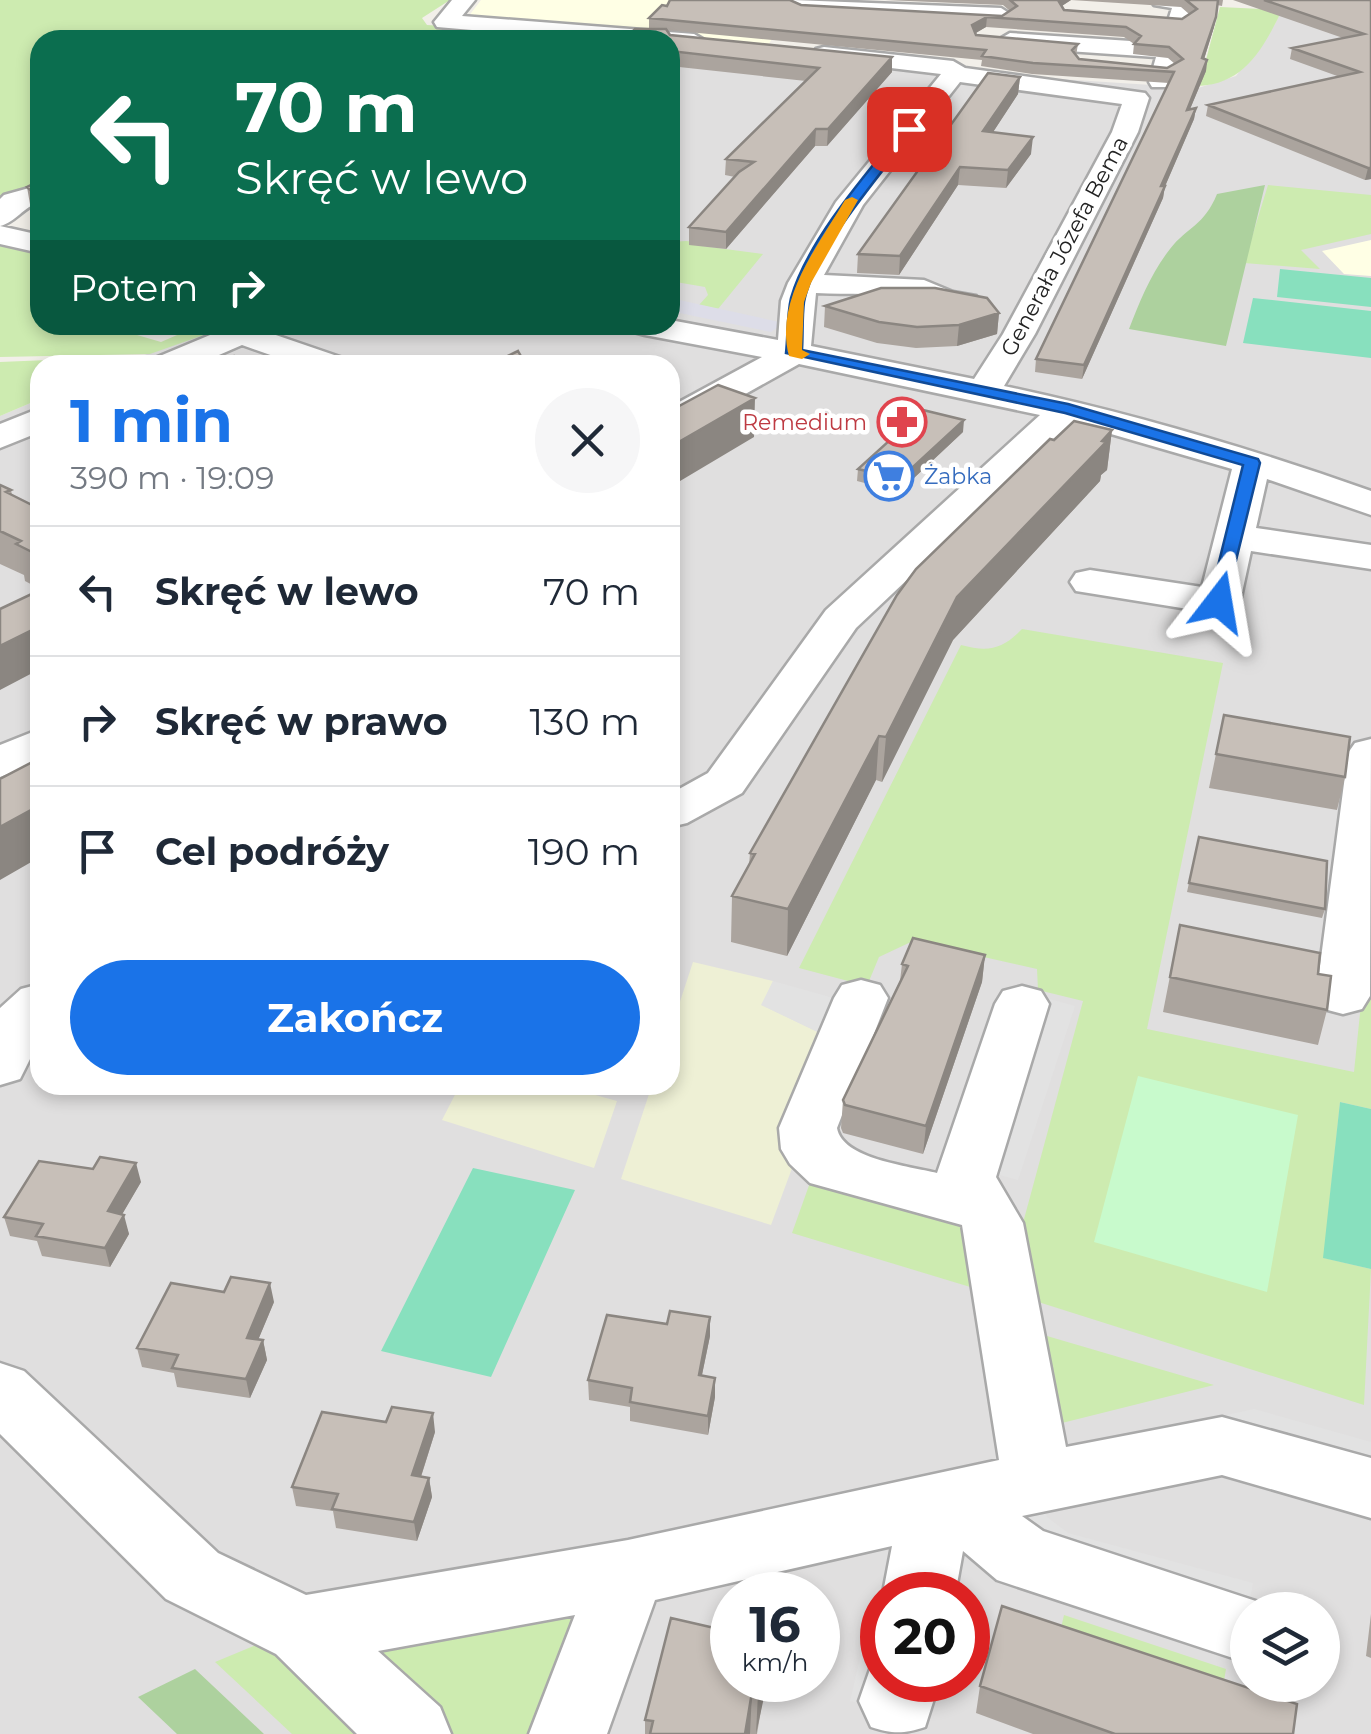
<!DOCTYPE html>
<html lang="pl">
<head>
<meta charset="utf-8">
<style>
  body { margin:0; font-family:Montserrat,sans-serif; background:#f6f6f7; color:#1f2937; height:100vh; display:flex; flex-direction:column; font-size:38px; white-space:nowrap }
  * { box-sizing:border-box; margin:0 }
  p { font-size:32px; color:#747a83 }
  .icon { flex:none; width:55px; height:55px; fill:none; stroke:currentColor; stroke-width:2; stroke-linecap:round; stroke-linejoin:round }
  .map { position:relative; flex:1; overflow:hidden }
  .drawer { position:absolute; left:30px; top:355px; width:650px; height:740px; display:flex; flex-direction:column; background:#fff; border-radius:30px; box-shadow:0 5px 15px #0003 }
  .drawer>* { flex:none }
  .hud { position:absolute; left:30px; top:30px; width:650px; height:305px; border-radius:30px; box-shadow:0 5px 15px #0003; background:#0b6e4f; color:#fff; overflow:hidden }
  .fabs { position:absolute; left:1230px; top:1592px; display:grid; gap:20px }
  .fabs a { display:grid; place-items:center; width:110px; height:110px; border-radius:50%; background:#fff; box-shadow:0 5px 15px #0003; font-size:50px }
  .speed { position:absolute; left:710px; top:1572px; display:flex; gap:20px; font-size:50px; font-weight:700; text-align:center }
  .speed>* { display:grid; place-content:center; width:130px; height:130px; border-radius:50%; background:#fff; box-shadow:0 5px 15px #0003; line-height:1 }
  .speed small { font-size:25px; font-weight:400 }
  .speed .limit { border:15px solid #d22; background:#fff; color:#111 }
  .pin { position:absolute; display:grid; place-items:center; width:85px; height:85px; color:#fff; margin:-42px; border-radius:20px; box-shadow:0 5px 15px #0006 }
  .me { position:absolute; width:110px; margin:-55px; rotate:14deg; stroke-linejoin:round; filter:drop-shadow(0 0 8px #0008) }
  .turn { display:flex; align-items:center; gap:35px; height:210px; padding:0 40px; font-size:45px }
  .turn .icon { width:130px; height:130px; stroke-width:2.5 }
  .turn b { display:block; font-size:70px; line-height:85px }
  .then { display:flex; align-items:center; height:95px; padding:0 40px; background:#0003; gap:20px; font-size:38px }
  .round { display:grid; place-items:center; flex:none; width:105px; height:105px; border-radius:52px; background:#f6f6f7 }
  .summary { display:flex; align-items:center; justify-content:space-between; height:170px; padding:0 40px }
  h1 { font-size:60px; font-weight:700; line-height:75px; color:#1a73e8 }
  .primary-button { display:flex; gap:20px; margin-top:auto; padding:20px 40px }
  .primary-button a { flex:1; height:115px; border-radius:60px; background:#1a73e8; color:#fff; font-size:40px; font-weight:700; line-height:115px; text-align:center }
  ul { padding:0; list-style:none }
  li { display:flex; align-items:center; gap:30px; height:130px; padding:0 40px; border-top:2px solid #e0e1e3 }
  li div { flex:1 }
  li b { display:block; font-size:38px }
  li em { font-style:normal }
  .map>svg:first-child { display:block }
</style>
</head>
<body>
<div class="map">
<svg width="1371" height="1734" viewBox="0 0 1371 1734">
  <rect width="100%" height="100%" fill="#f2efe9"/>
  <path fill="#e0dfdf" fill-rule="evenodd" d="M1286 0H1371V1734H0V416L40 399V1085H670V365H122L212 325H670V41L996 75 1198 88 1236 76 1275 24ZM732 1595H818V1680H732ZM882 1595H968V1680H882ZM1248 1610H1322V1685H1248Z"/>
  <path fill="#ffffe5" d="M481 0H792L769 44 465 21Z
    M1371 240V276L1344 274 1322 251Z"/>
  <path fill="#eef0d5" d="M693 962 773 981 762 1005 826 1036 798 1152 771 1225 621 1179 652 1085H670V1032Z
    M460 1085H559L617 1101 594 1168 442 1120Z"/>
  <path fill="#cdebb0" d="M0 0H450L422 18 427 25 531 31 521 40H40V192L0 205Z
    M1220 7 1282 10C1264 47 1245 84 1199 86Z
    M1268 185 1371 195V234L1301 250 1320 269 1244 263Z
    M0 239 40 248V325H130L120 330 161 342 200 325H232L150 354 0 357Z
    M686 241 696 242 695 245 763 254 718 309 699 305 708 295 705 287 670 281V242Z
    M144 356 122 365H40V399L0 416V362Z
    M1022 629 1223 663 1147 1029 1354 1072 1363 984 1371 985V1109L1340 1102 1324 1258 1371 1269 1364 1405 1032 1300 1020 1234 1083 1001 1038 990 1037 969 913 941 879 957 867 986 799 968 961 645C988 652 1002 650 1022 629Z
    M812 1177 916 1206 968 1227 990 1293 792 1233Z
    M1030 1331 1214 1385 1050 1426Z
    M574 1608 580 1619 533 1734H453L390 1673 382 1654 391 1641Z
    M1064 1615 1226 1669 1219 1709 1055 1654Z
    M283 1634 388 1734H292L215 1662Z"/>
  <path fill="#add19e" d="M1265 185 1226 346 1129 329C1140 301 1151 273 1170 249 1188 226 1204 226 1217 194Z
    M195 1669 264 1734H177L138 1697Z"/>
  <path fill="#c8facc" d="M1138 1076 1298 1115 1267 1292 1094 1242Z"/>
  <path fill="#88e0be" d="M1280 269 1371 278V307L1277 297Z
    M1253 298 1371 311V358L1243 343Z
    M1340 1102 1371 1109V1269L1323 1258Z
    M473 1168 575 1190 491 1377 381 1351Z"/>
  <path fill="#e2e2e2" d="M773 981 844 1001 826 1036 761 1005Z
    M1042 997 1075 1006 1018 1180 982 1170Z
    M1254 1409 1371 1442V1488L1222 1446 1032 1458Z
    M1043 1505 1047 1517 1068 1533 1253 1583 1248 1610 984 1527Z
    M922 1575 953 1595H882V1680H937L929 1721 850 1701 876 1590Z"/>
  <path fill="#dddde8" d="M670 298 784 323 771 332 670 311Z"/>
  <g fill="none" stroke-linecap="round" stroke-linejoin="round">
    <g stroke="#a9a9a9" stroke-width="5">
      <path id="minor" d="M452 0H475L462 16 694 34 706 41 694 48 670 46V40H591L437 27 434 22Z
        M793 0 1001 8 1012 15 1001 22 801 11 793 9Z
        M1151 0H1192L1195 4 1170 87H1152L1149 82 1156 57 1010 47 998 40 1010 33 1161 43 1172 8 1154 5Z
        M824 47 953 61 965 68 1145 93 1149 98 1138 132 1035 334 1004 386C1127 412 1250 448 1371 491V515L1267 479 1256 528 1371 545V569L1251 551 1240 602 1234 611 1219 614 1076 591 1070 582 1076 573 1090 570 1202 587 1232 469 1073 423 856 628 742 793 687 823 670 827V794L708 773 826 610 1040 415 799 364 683 429 670 432V407L762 357 645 335 634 332 629 325H670V320L778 340 781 301 788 283 836 202 941 74 816 59 812 54 816 49ZM960 82 1122 104 1112 132 1003 334 974 379 811 346 816 293C848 295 883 292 914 298 938 302 948 317 976 310L981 303 976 296 953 292 924 280 824 275 863 205Z
        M40 185V202C23 207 16 222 0 226V199L4 195Z
        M0 226 40 235V253L0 244Z
        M234 325H278L270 333 343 358 348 365H299L242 345 196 365H150L155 358Z
        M40 408V432L0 448V424Z
        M40 729V761L0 777V745Z
        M1371 739 1370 996 1362 1009 1343 1014 1324 1009 1316 996 1348 753 1355 743Z
        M861 980 880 985 888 998 837 1128C842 1159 909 1166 937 1173L995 1004 1003 991 1022 986 1041 991 1049 1004 996 1177 1023 1223 1066 1447 1222 1417 1371 1458V1518L1222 1475 1022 1516 1043 1531 1271 1606 1273 1610H1248V1663L997 1580 963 1551 955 1595 882 1598 892 1546 655 1600 607 1734H529L575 1615 378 1651 440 1707 451 1734H357L276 1654 166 1599 0 1434V1363L24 1371 218 1553 306 1595 628 1540 999 1460 962 1225 810 1183 790 1164 781 1149 779 1128 834 998 842 985Z
        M40 984V1039L20 1079 0 1085V1008L21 989Z
        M882 1652V1680H940L925 1727C904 1734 892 1734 871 1727L859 1701 875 1655Z"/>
    </g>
    <use href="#minor" fill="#fff" fill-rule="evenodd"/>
  </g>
  <path fill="#aba49e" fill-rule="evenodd" d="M885 0H1223L1222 6 1217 5 1214 27 1204 59 1207 60 1206 71 1190 109 1196 108 1194 119 1165 186 1163 198 1082 379 1035 372 1036 359 1169 83 1032 74 981 66 982 60 667 30 670 35 892 72 827 146H815L726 249 689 245V227L735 177 725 175 726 159 806 81 670 66V40L649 29V18L667 6 790 1 801 5 1002 16 1010 11 1003 5ZM1071 0 1181 7 1189 14 1182 19 1064 10 1062 6ZM986 27 1124 37 1134 44 1133 54 1168 58 1175 64 1167 68 1079 59 1076 56 1078 44 976 35 975 33Z
    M1233 0H1371V179L1365 180 1206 116 1208 105 1340 77 1290 59 1292 48 1343 38Z
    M1020 77 1018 94 993 132 1031 154 1006 188 958 185 899 275 857 273 858 254Z
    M40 181V217L31 210 27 187Z
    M825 306 999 313 997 334 957 346 916 348 877 343 824 327Z
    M1112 430 1107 470 1101 475 1100 481 953 640 882 782 876 780 787 956 731 942 732 896 749 865 750 853 1054 440Z
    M963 432 899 492 857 481 858 469Z
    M0 485 11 490 12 495 40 509V589L25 581 24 575 0 564Z
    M1224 715 1345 777 1337 810 1209 788Z
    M1199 837 1325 909 1322 918 1187 892Z
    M1180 925 1318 974 1327 1010 1318 1045 1163 1012Z
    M985 955 982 982 923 1154 843 1133 841 1128 843 1100 900 981 902 964Z
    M141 1182 122 1214 129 1234 110 1267 42 1256 37 1241 10 1236 4 1217Z
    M274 1302 258 1340H263L267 1360 250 1398 177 1387 174 1373 142 1367 137 1348Z
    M710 1336 702 1375 715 1378V1397L708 1435 630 1421V1407L589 1400 588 1380Z
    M435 1432 421 1477 429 1478 432 1497 417 1541 336 1528 333 1511 296 1506 292 1487Z
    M1371 1614V1658L1366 1656Z
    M732 1680H766L757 1734H645V1720Z
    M980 1686 1293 1734H1033L976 1713Z"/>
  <path fill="#8b8681" d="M1058 0H1071L1057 9Z
    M987 17 986 27 971 36 972 25Z
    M1216 17 1214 27 1201 69 1202 58Z
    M892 57V72L827 146 828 129Z
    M1207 60 1206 71 1185 121 1187 110Z
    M1020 77 1018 94 982 149 983 131Z
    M1196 108 1194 119 1160 198 1161 186Z
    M816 129 815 146 726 249V232Z
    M1033 137 1031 154 1006 188 1008 170Z
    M960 167 958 185 899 275 900 256Z
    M1368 168H1371V179L1365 180Z
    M1165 186 1163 198 1082 379 1084 365Z
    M999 313 997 334 957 346 959 325Z
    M755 398 754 437 670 487V447Z
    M964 420 963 432 899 492 900 479Z
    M1112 430 1107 470 1101 475 1100 481 953 640 882 782 886 737 957 597Z
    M40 626V669L0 690V646Z
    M879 736 876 780 787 956 788 909Z
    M40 805V857L0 880V827Z
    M985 955 982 982 923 1154 926 1126Z
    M136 1163 141 1182 113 1230 108 1211Z
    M124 1215 129 1234 110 1267 105 1248Z
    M270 1283 274 1302 251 1357 247 1338Z
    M710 1317V1336L698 1394 699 1375Z
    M263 1340 267 1360 250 1398 246 1379Z
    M715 1378V1397L708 1435V1416Z
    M433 1413 435 1432 415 1495 412 1475Z
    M429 1478 432 1497 417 1541 414 1522Z
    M760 1680H766V1688L756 1734 758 1693Z
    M752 1692 750 1734H745Z"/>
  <path fill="#c7bfb8" stroke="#8b8681" stroke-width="2.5" fill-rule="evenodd" d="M670 0H790L801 5 1002 16 1017 6 1010 0H1058L1064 10 1182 19 1197 9 1186 0H1218L1216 17 1202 58 1207 60 1187 110 1196 108 1161 186H1165L1084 365 1036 359 1174 72 1033 63 982 56 986 50 649 18 662 5 667 6ZM987 17 1126 27 1141 36 1134 44 1169 47 1183 59 1167 68 1079 59 1072 50 1078 44 976 35 972 25Z
    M1264 0H1371V168H1368L1208 105 1360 72 1292 48 1364 34Z
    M635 29H666L670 35 892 57 828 129H816L726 232 689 227 739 172 754 162 726 159 819 68 670 51V40H624Z
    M988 73 1020 77 983 131 1033 137 1008 170 960 167 900 256 858 254Z
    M39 181H40V198L27 187Z
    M881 288H935L987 298 999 313 959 325 917 327 879 322 825 306Z
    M518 351 526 365H489Z
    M234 356 258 365H213Z
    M718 385 755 398 670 447V411Z
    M923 410 964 420 900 479 858 469Z
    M1074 421 1112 430 1102 441 1106 442 957 597 886 737 879 736 788 909 732 896 755 854 750 853 897 595 916 569 1050 439 1054 440Z
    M0 485 11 490 6 492 40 509V556L16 544 21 541 0 531Z
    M40 590V626L0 646V609Z
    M1224 715 1350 737 1345 777 1216 754Z
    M40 758V805L0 827V779Z
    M1199 837 1327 861 1325 909 1189 883Z
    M1180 925 1320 953 1318 974 1331 976 1327 1010 1170 977Z
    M913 938 985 955 926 1126 845 1105 843 1100 908 966 902 964Z
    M100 1157 136 1163 108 1211 124 1215 105 1248 36 1236 43 1224 4 1217 39 1161 93 1169Z
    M231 1277 270 1283 247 1338 263 1340 246 1379 172 1368 178 1355 137 1348 171 1283 224 1292Z
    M670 1311 710 1317 699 1375 715 1378 708 1416 630 1402 632 1388 588 1380 607 1315 667 1324Z
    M392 1407 433 1413 412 1475 429 1478 414 1522 332 1509 338 1494 292 1487 322 1412 386 1422Z
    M1002 1606 1297 1704 1293 1734H1115L980 1686Z
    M671 1618 732 1632V1680H760L758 1693 752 1692 745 1734H650L653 1721 645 1720Z"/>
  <path fill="#1a73e8" stroke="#114b97" stroke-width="2.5" d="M905 126 915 129C883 172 814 249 804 302 802 317 803 334 802 350L1068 404 1258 459 1260 463 1225 605H1212L1209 602 1243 465 1065 413 786 353C788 335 787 315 791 298 808 239 867 173 905 126Z"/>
  <path fill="#f59e0b" d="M852 197 858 200 811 283 804 302 802 350 810 354 802 359 789 356C774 300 818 246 845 200Z"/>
  <defs>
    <g id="pharmacy-ring" transform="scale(2.5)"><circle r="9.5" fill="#fff" stroke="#e0444e" stroke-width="1.5"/><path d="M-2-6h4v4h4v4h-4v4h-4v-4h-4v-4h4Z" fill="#e0444e"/></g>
    <g id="supermarket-ring" transform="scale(2.5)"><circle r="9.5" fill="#fff" stroke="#3f7fe0" stroke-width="1.5"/><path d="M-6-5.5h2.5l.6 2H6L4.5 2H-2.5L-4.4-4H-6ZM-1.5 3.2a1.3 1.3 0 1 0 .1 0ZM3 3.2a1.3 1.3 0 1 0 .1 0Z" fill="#3f7fe0"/></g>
  </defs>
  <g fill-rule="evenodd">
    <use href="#pharmacy-ring" x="902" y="422"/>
    <use href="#supermarket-ring" x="889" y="476"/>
  </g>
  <g text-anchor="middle" stroke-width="9" stroke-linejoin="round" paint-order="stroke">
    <g font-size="22" fill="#222" stroke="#fff">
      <text transform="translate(1064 246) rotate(-62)" y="8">Generała Józefa Bema</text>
    </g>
    <g font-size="22" fill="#be3a42" stroke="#fff" text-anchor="end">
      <text x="867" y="430">Remedium</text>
    </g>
    <g font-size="22" fill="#366cbe" stroke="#fff" text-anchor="start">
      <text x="924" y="484">Żabka</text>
    </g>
  </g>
</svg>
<div class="fabs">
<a><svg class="icon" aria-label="layers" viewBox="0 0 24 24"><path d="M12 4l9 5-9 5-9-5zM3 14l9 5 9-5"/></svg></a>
</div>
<div class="speed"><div>16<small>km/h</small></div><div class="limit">20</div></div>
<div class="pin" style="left:909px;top:129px;background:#d93025"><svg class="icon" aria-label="arrive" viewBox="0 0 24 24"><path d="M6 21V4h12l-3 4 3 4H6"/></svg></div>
<svg class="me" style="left:1219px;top:602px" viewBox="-20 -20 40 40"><path d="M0-17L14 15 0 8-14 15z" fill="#1a73e8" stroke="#fff" stroke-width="4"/></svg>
<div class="hud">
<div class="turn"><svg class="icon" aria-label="left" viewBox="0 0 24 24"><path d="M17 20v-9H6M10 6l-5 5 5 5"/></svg><div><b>70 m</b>Skręć w lewo</div></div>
<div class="then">Potem<svg class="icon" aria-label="right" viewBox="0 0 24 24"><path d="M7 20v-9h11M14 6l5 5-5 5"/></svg></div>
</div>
<section class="drawer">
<div class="summary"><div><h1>1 min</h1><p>390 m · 19:09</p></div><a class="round"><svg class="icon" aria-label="close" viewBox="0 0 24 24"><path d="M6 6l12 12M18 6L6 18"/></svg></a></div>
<ul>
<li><svg class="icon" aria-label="left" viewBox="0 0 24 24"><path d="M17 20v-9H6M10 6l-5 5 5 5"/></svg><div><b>Skręć w lewo</b></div><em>70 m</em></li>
<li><svg class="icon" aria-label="right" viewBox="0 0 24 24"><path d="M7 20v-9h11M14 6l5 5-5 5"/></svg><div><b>Skręć w prawo</b></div><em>130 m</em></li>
<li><svg class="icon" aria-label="arrive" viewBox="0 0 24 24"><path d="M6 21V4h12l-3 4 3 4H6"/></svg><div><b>Cel podróży</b></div><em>190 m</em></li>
</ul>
<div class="primary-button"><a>Zakończ</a></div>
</section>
</div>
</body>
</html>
